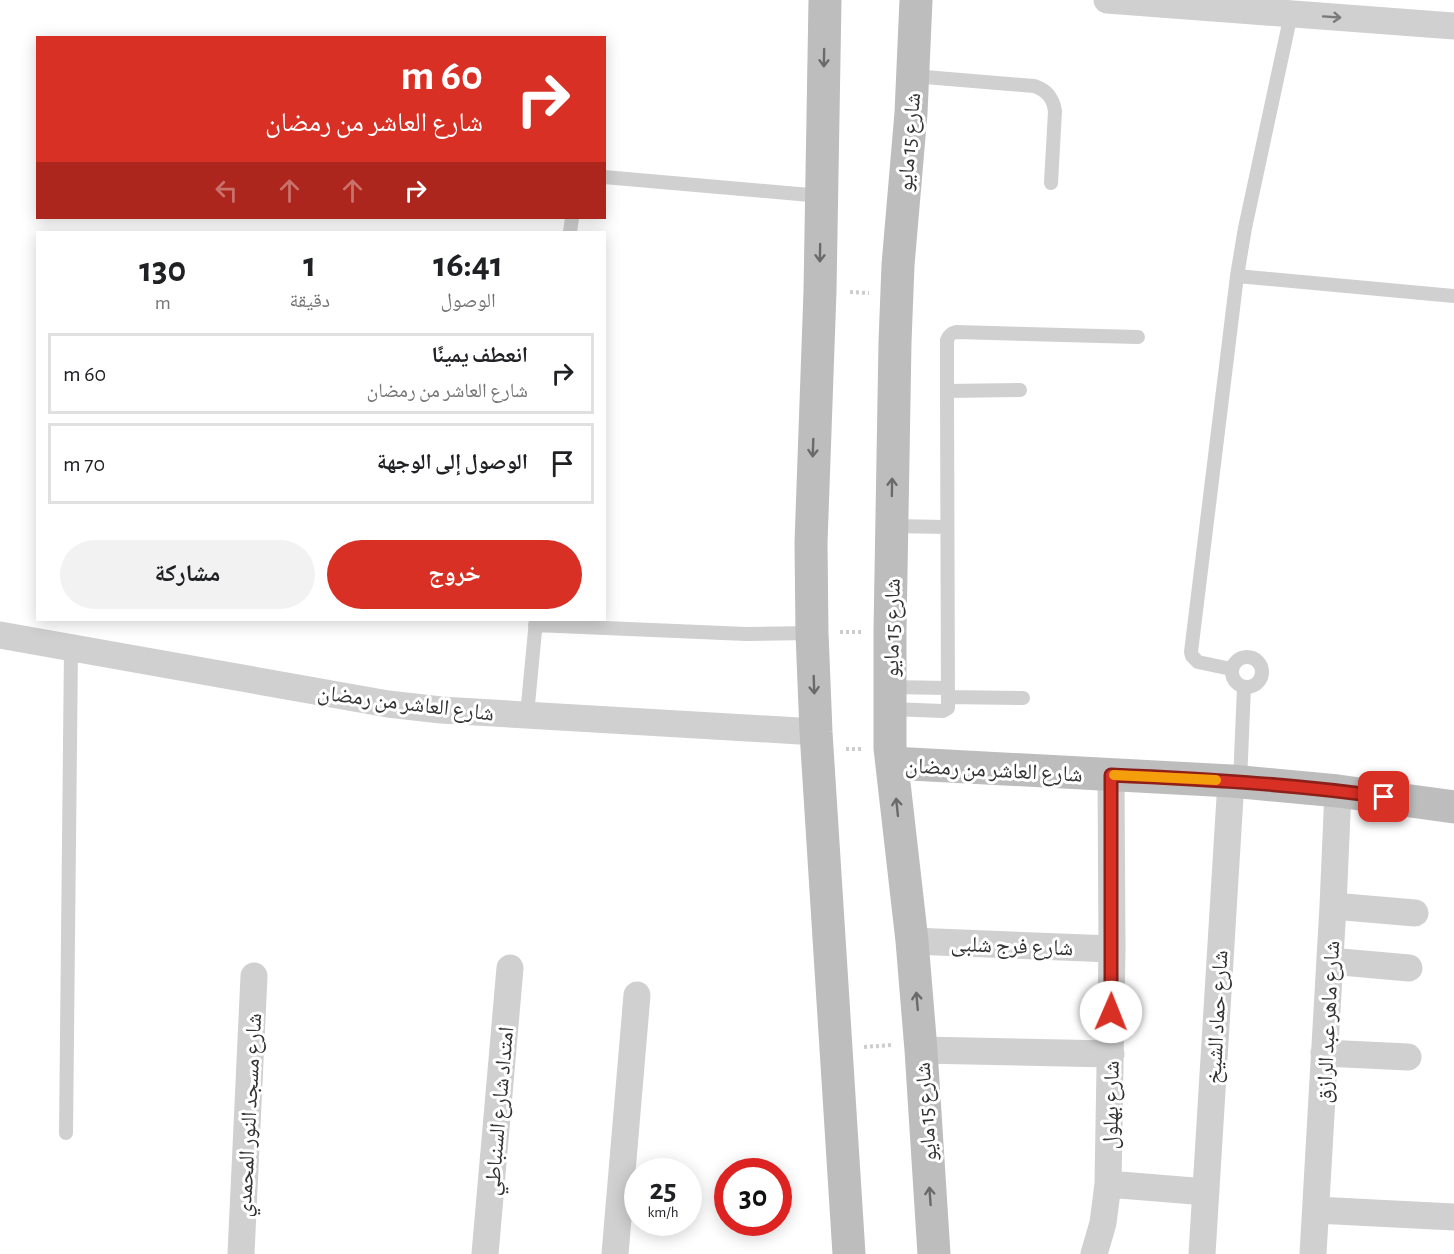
<!DOCTYPE html>
<html lang="ar">
<head>
<meta charset="utf-8">
<style>
  body { margin:0; font-family:"Alegreya Sans","Noto Naskh Arabic",sans-serif; background:#f2f2f2; color:#202124; direction:rtl; height:100vh; display:flex; flex-direction:column; font-size:22px; white-space:nowrap }
  * { box-sizing:border-box; margin:0 }
  p { font-size:20px; color:#757577 }
  .icon { flex:none; width:33px; height:33px; fill:none; stroke:currentColor; stroke-width:2; stroke-linecap:round; stroke-linejoin:round }
  .map { position:relative; flex:1; overflow:hidden; direction:ltr }
  .sheet { position:absolute; left:36px; top:231px; width:570px; height:390px; display:flex; flex-direction:column; background:#fff; border-radius:0px; box-shadow:0 3px 15px #0003; direction:rtl }
  .sheet>* { flex:none }
  .hud { position:absolute; left:36px; top:36px; width:570px; height:183px; border-radius:0px; box-shadow:0 3px 15px #0003; direction:rtl; background:#d93025; color:#fff; overflow:hidden }
  .speed { position:absolute; left:624px; top:1158px; display:flex; gap:12px; font-size:30px; font-weight:700; text-align:center }
  .speed>* { display:grid; place-content:center; width:78px; height:78px; border-radius:50%; background:#fff; box-shadow:0 3px 15px #0003; line-height:1 }
  .speed small { font-size:15px; font-weight:400 }
  .speed .limit { border:9px solid #d22; background:#fff; color:#111 }
  .pin { position:absolute; display:grid; place-items:center; width:51px; height:51px; color:#fff; margin:-26px; border-radius:12px; box-shadow:0 3px 9px #0006 }
  .me { position:absolute; width:66px; margin:-33px; rotate:1deg; stroke-linejoin:round; filter:drop-shadow(0 0 4px #0008) }
  .turn { display:flex; align-items:center; gap:21px; height:126px; padding:0 24px; font-size:27px }
  .turn .icon { width:78px; height:78px; stroke-width:2.5 }
  .turn b { display:block; font-size:42px; line-height:51px }
  .lanes { display:flex; align-items:center; height:57px; padding:0 24px; background:#0003; justify-content:center; gap:30px; direction:ltr }
  .lanes .off { opacity:.35 }
  .eta { display:flex; justify-content:space-evenly; align-items:center; height:102px; text-align:center }
  .eta b { font-size:36px; font-weight:700; line-height:42px }
  .action { display:flex; gap:12px; margin-top:auto; padding:12px 24px }
  .action a { flex:1; height:69px; border-radius:36px; background:#d93025; color:#fff; font-size:24px; font-weight:700; line-height:69px; text-align:center }
  .action a+a { background:#f2f2f2; color:#202124 }
  ul { padding:0; list-style:none }
  li { display:flex; align-items:center; gap:18px; height:81px; margin:0 12px 9px; padding:0 12px; border:3px solid #e0e0e0; border-radius:0px }
  li div { flex:1 }
  li b { display:block; font-size:22px }
  li em { font-style:normal }
  .map>svg:first-child { display:block }
</style>
</head>
<body>
<div class="map">
<svg width="1454" height="1254" viewBox="0 0 1454 1254">
  <rect width="100%" height="100%" fill="#fff"/>
  <g fill="none" stroke-linecap="round" stroke-linejoin="round">
    <path stroke="#cdcdcd" stroke-width="4" stroke-dasharray="3 3" stroke-linecap="butt" d="M850 292 869 293
      M840 632H862
      M846 749H862
      M864 1047 892 1045"/>
    <path stroke="#d0d0d0" stroke-width="14" d="M913 76 1034 86C1047 90 1053 98 1055 111L1051 183
      M604 177 821 196
      M570 232 572 218
      M1237 276 1454 296
      M947 391 1020 390
      M892 526 947 527
      M535 625 746 634 812 633
      M1232 672a15 15 0 1 1 30 0a15 15 0 1 1-30 0Z
      M1231 669 1198 662 1192 656 1191 652 1237 276 1245 228 1291 14
      M890 687 948 688
      M948 697 1023 698
      M890 709 943 711 948 708 947 391V340C949 335 951 333 956 332L1138 337
      M527 715 536 620
      M1240 782 1244 687
      M66 1133 71 648"/>
    <path stroke="#d0d0d0" stroke-width="27" d="M1107 0 1454 26
      M0 635 388 704 441 710 816 732
      M1333 906 1415 913
      M912 941 1112 949
      M1330 961 1409 968
      M921 1050 1111 1054
      M1324 1053 1408 1057
      M1108 1184 1206 1192
      M1316 1210 1454 1217
      M241 1254 254 976
      M485 1254 510 968
      M615 1254 637 995
      M1094 1254 1103 1223 1108 1184 1112 949 1111 775
      M1202 1254 1231 781
      M1313 1254 1333 906 1338 791"/>
    <path stroke="#bdbdbd" stroke-width="33" d="M825 0 820 291 811 543 812 633 816 732 849 1254
      M916 0 911 113 898 265 895 342 890 631V748L912 941 921 1050 934 1254
      M892 763 1231 781 1338 791 1454 807"/>
  </g>
  <defs><path id="oneway-shaft" d="M-6 0H5M1.5-3L5.5 0L1.5 3" fill="none" stroke-width="1.6" stroke-linecap="round" stroke-linejoin="round" transform="scale(1.5)"/></defs>
  <use stroke="#7a7a7a" href="#oneway-shaft" transform="translate(1332 17) rotate(4)"/>
  <g stroke="#6a6a6a">
    <use href="#oneway-shaft" transform="translate(824 58) rotate(91)"/>
    <use href="#oneway-shaft" transform="translate(820 253) rotate(91)"/>
    <use href="#oneway-shaft" transform="translate(813 448) rotate(92)"/>
    <use href="#oneway-shaft" transform="translate(892 487) rotate(-89)"/>
    <use href="#oneway-shaft" transform="translate(814 685) rotate(88)"/>
    <use href="#oneway-shaft" transform="translate(897 807) rotate(-96)"/>
    <use href="#oneway-shaft" transform="translate(917 1001) rotate(-95)"/>
    <use href="#oneway-shaft" transform="translate(930 1196) rotate(-94)"/>
  </g>
  <g fill="none" stroke-linecap="round" stroke-linejoin="round">
    <g stroke="#8d1f18" stroke-width="15">
      <path id="route" d="M1111 1012V775C1202 779 1293 784 1384 797"/>
    </g>
    <use href="#route" stroke="#d93025" stroke-width="10"/>
    <path stroke="#f59e0b" stroke-width="10" d="M1114 775 1216 780"/>
  </g>
  <g text-anchor="middle" stroke-width="6" stroke-linejoin="round" paint-order="stroke">
    <g font-size="22" fill="#333" stroke="#fff">
      <text transform="translate(908 142) rotate(-85)" y="8">شارع 15 مايو</text>
      <text transform="translate(891 628) rotate(-89)" y="8">شارع 15 مايو</text>
      <text transform="translate(406 702) rotate(7)" y="8">شارع العاشر من رمضان</text>
      <text transform="translate(994 769) rotate(3)" y="8">شارع العاشر من رمضان</text>
      <text transform="translate(1012 945) rotate(2)" y="8">شارع فرج شلبى</text>
      <text transform="translate(1216 1017) rotate(-87)" y="8">شارع حماد الشيخ</text>
      <text transform="translate(1327 1022) rotate(-87)" y="8">شارع ماهر عبد الرازق</text>
      <text transform="translate(1110 1105) rotate(-89)" y="8">شارع بهلول</text>
      <text transform="translate(498 1111) rotate(-85)" y="8">امتداد شارع السنباطي</text>
      <text transform="translate(925 1112) rotate(-94)" y="8">شارع 15 مايو</text>
      <text transform="translate(248 1115) rotate(-87)" y="8">شارع مسجد النور المحمدي</text>
    </g>
  </g>
</svg>
<div class="speed"><div>25<small>km/h</small></div><div class="limit">30</div></div>
<div class="pin" style="left:1384px;top:797px;background:#d93025"><svg class="icon" aria-label="arrive" viewBox="0 0 24 24"><path d="M6 21V4h12l-3 4 3 4H6"/></svg></div>
<svg class="me" style="left:1111px;top:1012px" viewBox="-20 -20 40 40"><circle r="19" fill="#fff"/><path d="M0-13L10 11 0 6-10 11z" fill="#d93025"/></svg>
<div class="hud">
<div class="turn"><svg class="icon" aria-label="right" viewBox="0 0 24 24"><path d="M7 20v-9h11M14 6l5 5-5 5"/></svg><div><b>60 m</b>شارع العاشر من رمضان</div></div>
<div class="lanes"><svg class="icon off" aria-label="left" viewBox="0 0 24 24"><path d="M17 20v-9H6M10 6l-5 5 5 5"/></svg><svg class="icon off" aria-label="ahead" viewBox="0 0 24 24"><path d="M12 20V5M6 11l6-6 6 6"/></svg><svg class="icon off" aria-label="ahead" viewBox="0 0 24 24"><path d="M12 20V5M6 11l6-6 6 6"/></svg><svg class="icon" aria-label="right" viewBox="0 0 24 24"><path d="M7 20v-9h11M14 6l5 5-5 5"/></svg></div>
</div>
<section class="sheet">
<div class="eta">
<div><b>16:41</b><p>الوصول</p></div>
<div><b>1</b><p>دقيقة</p></div>
<div><b>130</b><p>m</p></div>
</div>
<ul>
<li><svg class="icon" aria-label="right" viewBox="0 0 24 24"><path d="M7 20v-9h11M14 6l5 5-5 5"/></svg><div><b>انعطف يمينًا</b><p>شارع العاشر من رمضان</p></div><em>60 m</em></li>
<li><svg class="icon" aria-label="arrive" viewBox="0 0 24 24"><path d="M6 21V4h12l-3 4 3 4H6"/></svg><div><b>الوصول إلى الوجهة</b></div><em>70 m</em></li>
</ul>
<div class="action"><a>خروج</a><a>مشاركة</a></div>
</section>
</div>
</body>
</html>
